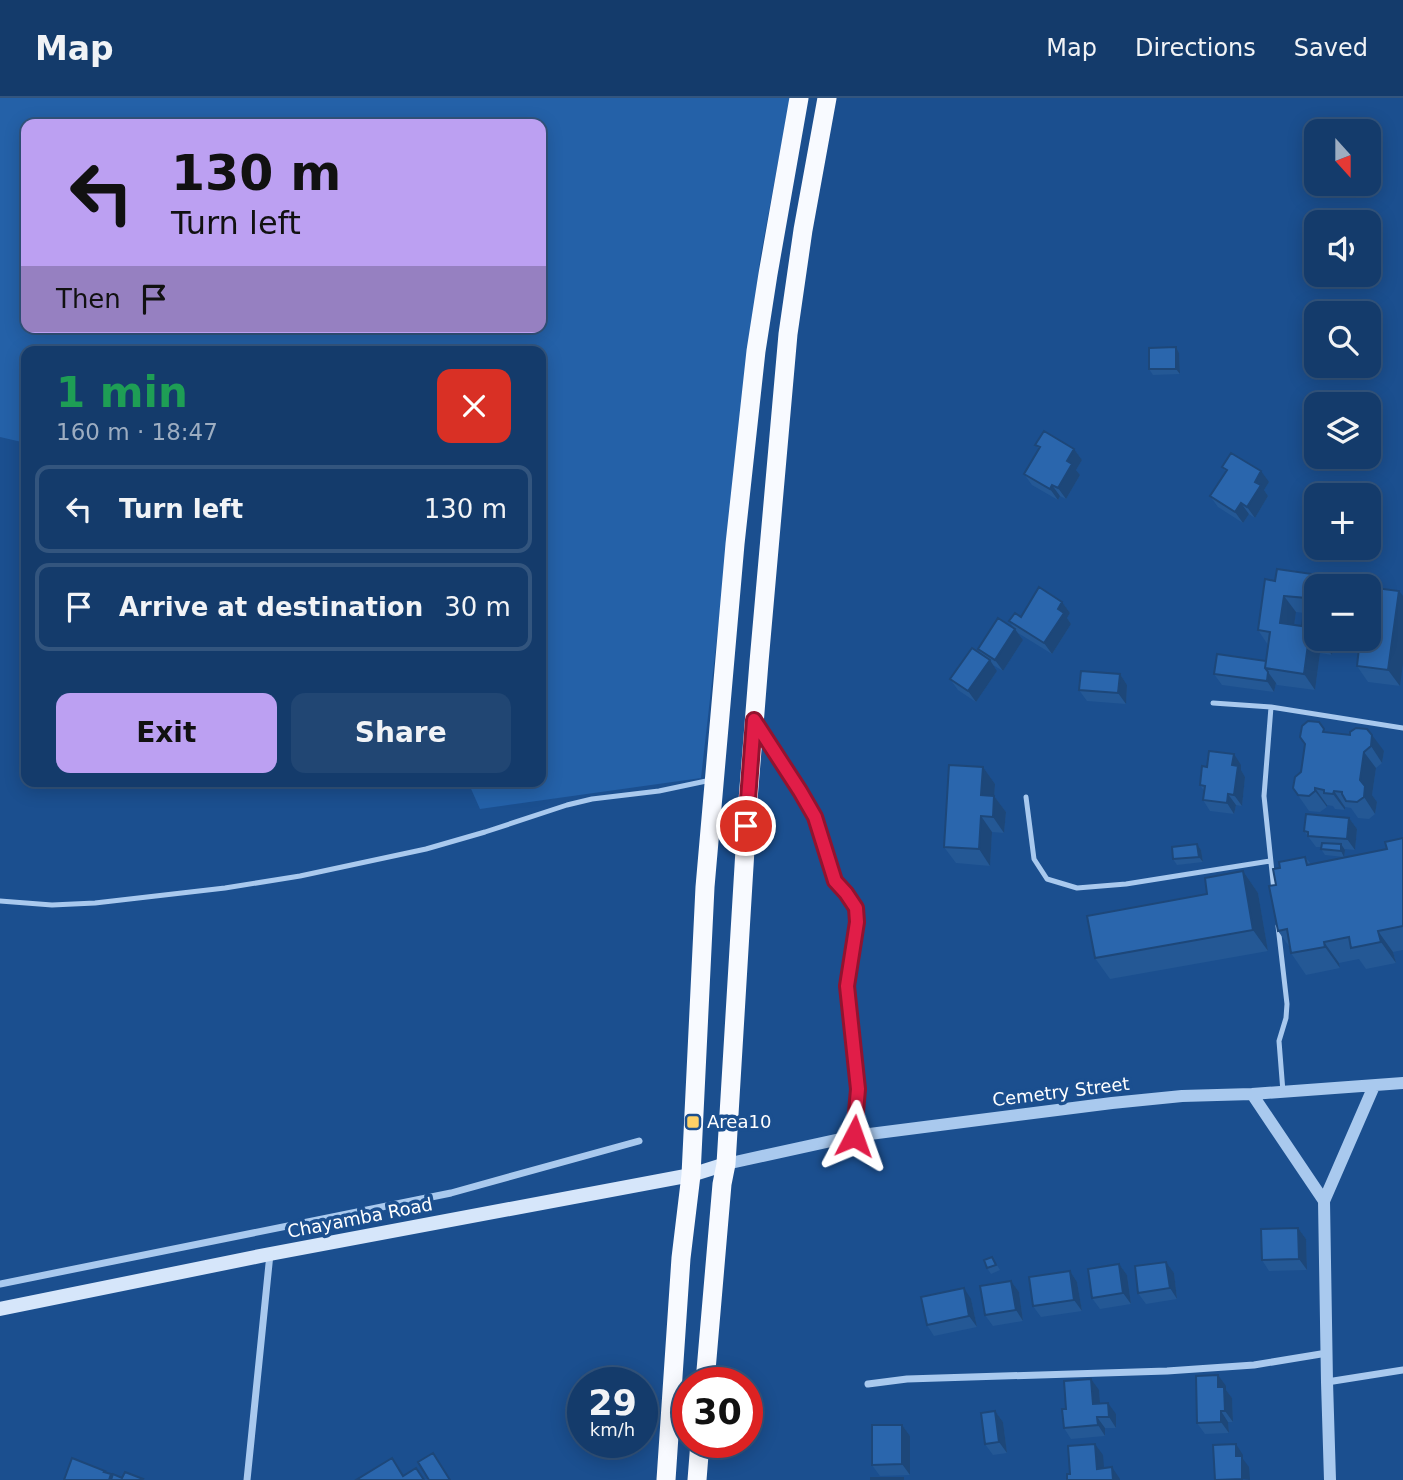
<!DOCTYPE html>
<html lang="en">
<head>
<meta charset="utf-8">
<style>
  body { margin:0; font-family:"DejaVu Sans",sans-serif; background:#214673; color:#f1f3f6; height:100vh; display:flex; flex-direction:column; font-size:26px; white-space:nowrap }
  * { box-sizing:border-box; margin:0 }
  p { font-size:23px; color:#9dadc1 }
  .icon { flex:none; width:38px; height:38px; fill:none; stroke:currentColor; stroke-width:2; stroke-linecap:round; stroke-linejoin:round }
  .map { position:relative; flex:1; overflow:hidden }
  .details { position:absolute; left:21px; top:248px; width:525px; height:441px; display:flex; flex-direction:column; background:#143b6b; border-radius:14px; box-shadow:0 4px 18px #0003,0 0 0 2px #33557e }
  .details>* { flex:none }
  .guide { position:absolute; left:21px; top:21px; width:525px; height:214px; border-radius:14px; box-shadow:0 4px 18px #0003,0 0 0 2px #33557e; background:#bca0f2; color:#111; overflow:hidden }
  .needle { width:46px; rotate:159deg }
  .tools { position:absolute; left:1304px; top:21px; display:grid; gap:14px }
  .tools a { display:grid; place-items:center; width:77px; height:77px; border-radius:14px; background:#143b6b; box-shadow:0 4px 18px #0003,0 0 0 2px #33557e; font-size:35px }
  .speed { position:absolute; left:567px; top:1269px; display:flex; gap:14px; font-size:35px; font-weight:700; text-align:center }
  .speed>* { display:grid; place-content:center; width:91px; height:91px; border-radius:50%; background:#143b6b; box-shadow:0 4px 18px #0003,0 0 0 2px #33557e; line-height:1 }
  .speed small { font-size:18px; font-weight:400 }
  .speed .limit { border:10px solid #d22; background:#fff; color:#111 }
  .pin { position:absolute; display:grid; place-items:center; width:60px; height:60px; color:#fff; margin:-30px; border:4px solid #fff; border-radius:50%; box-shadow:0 2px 7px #0007 }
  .me { position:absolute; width:77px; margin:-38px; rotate:4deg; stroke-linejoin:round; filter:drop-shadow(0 0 5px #0008) }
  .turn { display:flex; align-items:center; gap:24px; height:147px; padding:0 35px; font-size:32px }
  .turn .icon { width:91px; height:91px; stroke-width:2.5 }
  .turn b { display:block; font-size:49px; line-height:60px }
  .then { display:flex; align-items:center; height:66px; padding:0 35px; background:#0003; gap:14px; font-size:26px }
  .round { display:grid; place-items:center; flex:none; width:74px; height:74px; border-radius:14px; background:#214673 }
  .summary { display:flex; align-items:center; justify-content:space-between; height:119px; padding:0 35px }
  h1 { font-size:42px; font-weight:800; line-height:52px; color:#1e9e55 }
  .primary-button { display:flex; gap:14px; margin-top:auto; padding:14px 35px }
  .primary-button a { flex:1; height:80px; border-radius:14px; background:#bca0f2; color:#111; font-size:28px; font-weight:800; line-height:80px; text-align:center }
  .primary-button a+a { background:#214673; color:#f1f3f6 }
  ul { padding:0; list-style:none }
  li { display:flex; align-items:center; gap:21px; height:88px; margin:0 14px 10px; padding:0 21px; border:4px solid #33557e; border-radius:14px }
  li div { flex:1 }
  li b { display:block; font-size:26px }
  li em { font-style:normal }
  header { display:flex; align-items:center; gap:42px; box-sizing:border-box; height:98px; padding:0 35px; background:#143b6b; border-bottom:2px solid #33557e }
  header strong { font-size:33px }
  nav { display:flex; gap:38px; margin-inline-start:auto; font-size:24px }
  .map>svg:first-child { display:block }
</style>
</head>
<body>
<header>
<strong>Map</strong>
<nav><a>Map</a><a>Directions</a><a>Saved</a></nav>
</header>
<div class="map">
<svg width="1403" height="1382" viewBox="0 0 1403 1382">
  <rect width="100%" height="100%" fill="#1b4f8f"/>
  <path fill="#2461a8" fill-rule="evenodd" d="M0 0H790L760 161 701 680 480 711 468 684H541V254H26V345L0 339ZM26 26H541V229H26Z"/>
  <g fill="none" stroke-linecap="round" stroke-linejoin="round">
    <path stroke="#a9c9ee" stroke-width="5" d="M1213 605 1271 609 1403 630
      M1271 609 1264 698 1274 793
      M1026 699 1034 761 1047 781 1077 790 1126 786 1270 763
      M0 803 52 807 95 805 225 790 300 778 426 751 485 734 567 707 592 701 659 693 711 682
      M1278 828 1287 906 1286 920 1279 943 1283 994"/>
    <path stroke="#a9c9ee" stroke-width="7" d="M759 629 800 693 815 719 836 783 856 810 857 825 847 888 858 991 854 1038
      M0 1186 451 1095 639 1043
      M1327 1284 1403 1272
      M868 1286 907 1281 1167 1273 1254 1267 1327 1255
      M247 1382 270 1156"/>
    <path stroke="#a9c9ee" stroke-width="12" d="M1252 996 1324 1103
      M726 1066 854 1038 1112 1005 1182 998 1252 996 1403 985
      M1330 1382 1327 1284 1324 1103 1374 988"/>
    <path stroke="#d6e6fa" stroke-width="14" d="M0 1211 270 1156 691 1077 726 1066"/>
    <path stroke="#f8faff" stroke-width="19" d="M705 1284 722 1086 726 1066 748 702 759 564 788 236 803 132 827 0
      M666 1382 681 1160 691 1077 705 789 735 446 756 253 768 176 799 0
      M697 1382 700 1344"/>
  </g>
  <path fill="#245895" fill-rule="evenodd" d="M1176 249 1179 255 1180 276 1153 277 1149 271Z
    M1035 347 1074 351 1082 362 1076 372 1080 377 1066 401 1060 398 1058 402 1032 387 1024 376 1039 351Z
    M1222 369 1269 384 1264 392 1268 398 1255 420 1249 416 1243 425 1218 409 1210 398 1226 374Z
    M1319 477 1327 488H1316V541H1334L1332 557 1320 555 1315 592 1277 587 1276 585 1274 594 1222 587 1214 576 1266 563 1268 547 1258 532 1275 483ZM1296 514 1304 515 1302 528 1294 527Z
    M1062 504 1070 515 1067 520 1071 526 1052 556 1018 535 1023 542 1003 573 993 567 997 573 976 604 958 592 950 581 981 556 978 551 1014 530 1009 523Z
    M1368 541 1400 588 1368 584 1357 568Z
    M1120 576 1127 587 1126 606 1087 603 1079 592Z
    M1326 634 1350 637 1384 653 1382 665 1376 670 1372 697 1377 704 1375 716 1369 721 1358 720 1351 710 1345 709V712L1335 711 1333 708 1327 707V709L1320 714 1309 713 1293 690 1301 674Z
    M1241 667V672L1245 679 1242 708 1236 707 1234 716 1210 713 1203 702 1204 693 1200 687 1207 669Z
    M983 669 995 686 994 698 1006 714 1004 735 992 734 990 768 956 765 944 749Z
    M1349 720 1357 731 1355 752 1345 751 1344 759 1325 757 1321 751 1322 749H1316L1304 733Z
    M1403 740V852L1393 854 1396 865 1366 871 1359 861 1339 865 1340 870 1306 877 1291 855V851L1278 833 1276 787 1280 770 1305 759 1311 766 1387 751Z
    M1197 746 1201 752 1203 764 1177 767 1173 761Z
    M1243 773 1258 795 1268 853 1110 881 1095 860 1207 796Z
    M1298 1130 1306 1141 1307 1172 1269 1173 1262 1162Z
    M992 1159 1000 1172 991 1176 987 1170Z
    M1166 1164 1174 1175 1177 1201 1146 1206 1138 1195Z
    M1119 1166 1127 1177 1131 1206 1100 1211 1092 1200Z
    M1070 1173 1077 1184 1082 1213 1041 1219 1033 1208Z
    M1011 1183 1019 1194 1023 1223 993 1228 985 1217Z
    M971 1201 977 1229 934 1238 927 1227Z
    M1226 1288V1292L1232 1300 1233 1324H1228L1229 1335 1205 1336 1197 1325Z
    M1099 1292 1100 1305 1116 1316V1330H1105V1338L1071 1341 1064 1330 1066 1311Z
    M995 1313 1003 1324 1007 1355 993 1357 985 1346Z
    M902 1327 910 1338V1377L880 1378 872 1367Z"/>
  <path fill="#1d4779" d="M1176 249 1179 255 1180 276 1176 271Z
    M1074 351 1082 362 1076 372 1080 377 1066 401 1058 390 1067 363Z
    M1261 373 1269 384 1264 392 1268 398 1255 420 1247 409 1255 384Z
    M1052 387 1060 398 1058 402 1050 391Z
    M1241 405 1249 416 1243 425 1235 414Z
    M1319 477 1327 488H1318Z
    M1399 493 1403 498V565L1400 588 1388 572Z
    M1284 498 1296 514 1292 541 1280 525Z
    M1062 504 1070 515 1067 520 1071 526 1052 556 1044 545 1058 511Z
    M1015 531 1023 542 1003 573 995 562Z
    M1309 539 1320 555 1315 592 1304 576Z
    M1320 541H1334L1332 557Z
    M990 562 997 573 976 604 968 593Z
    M1268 574 1276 585 1274 594 1267 583Z
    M1120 576 1127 587 1126 606 1118 595Z
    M1372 637 1384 653 1382 665 1371 648Z
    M1364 654 1376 670 1372 697 1377 704 1375 716 1364 699 1360 682Z
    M1234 656 1241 667V672L1245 679 1242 708 1234 697 1232 667Z
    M983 669 995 686 993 713 981 697Z
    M1315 690 1327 707V709L1315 693Z
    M1334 693 1345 709V712L1333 696Z
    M1228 696 1236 707 1234 716 1227 705Z
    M994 698 1006 714 1004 735 993 719Z
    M981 718 992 734 990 768 979 751Z
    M1349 720 1357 731 1355 752 1347 741Z
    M1197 746 1201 752 1203 764 1199 759Z
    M1341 746 1345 752 1344 759 1341 753Z
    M1243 773 1258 795 1268 853 1253 832Z
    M1378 833 1393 854 1396 865 1381 844Z
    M1324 844 1339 865 1340 870 1325 849Z
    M1298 1130 1306 1141 1307 1172 1299 1161Z
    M1166 1164 1174 1175 1177 1201 1170 1190Z
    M1119 1166 1127 1177 1131 1206 1123 1195Z
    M1070 1173 1077 1184 1082 1213 1074 1202Z
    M1011 1183 1019 1194 1023 1223 1016 1212Z
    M964 1190 971 1201 977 1229 969 1218Z
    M1218 1277 1226 1288V1292L1232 1300 1233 1324 1225 1313 1218 1289Z
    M1091 1281 1099 1292 1101 1317 1093 1306Z
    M1108 1305 1116 1316V1330L1109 1319Z
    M995 1313 1003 1324 1007 1355 999 1344Z
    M1221 1313 1228 1324 1229 1335 1221 1324Z
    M1097 1319 1105 1330V1338L1098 1327Z
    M902 1327 910 1338V1377L902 1366Z
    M1095 1346 1103 1357 1105 1382 1097 1371Z
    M1236 1346 1243 1357V1361L1249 1369 1250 1382 1242 1381 1236 1358Z
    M1112 1369 1120 1381V1382H1113Z"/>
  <path fill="#2a66ad" stroke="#1d4779" stroke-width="2" fill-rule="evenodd" d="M1176 249V271H1149V250Z
    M1044 333 1074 351 1067 363 1072 366 1058 390 1052 387 1050 391 1024 376 1040 349 1035 347Z
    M1231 355 1261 373 1255 384 1261 387 1247 409 1241 405 1235 414 1210 398 1227 372 1222 369Z
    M1277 471 1319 477 1318 488H1316V540L1309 539 1304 576 1265 570 1270 534 1258 532 1265 481 1275 483ZM1284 498 1306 500 1302 528 1280 525Z
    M1039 489 1062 504 1058 511 1064 515 1044 545 1009 523 1015 515 1021 519Z
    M1368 489 1399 493 1388 572 1357 568 1360 541H1368Z
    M998 520 1015 531 995 562 978 551Z
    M972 550 990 562 968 593 950 581Z
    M1217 556 1266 563 1265 570 1268 574 1267 583 1214 576Z
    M1081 573 1120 576 1118 595 1079 592Z
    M1308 623 1319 624 1324 631 1323 634 1350 637V634L1356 630 1367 631 1372 637 1371 648 1364 654 1360 682 1365 688 1364 699 1357 704 1346 703 1342 696V694L1334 693 1333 696 1324 695V692L1315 690V693L1309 698 1298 697 1293 690 1295 679 1301 674 1305 646 1300 639 1302 628Z
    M1209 653 1234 656 1232 667 1238 668 1234 697 1228 696 1227 705 1203 702 1205 688 1200 687 1202 668 1207 669Z
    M949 667 983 669 981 697 994 698 993 719 981 718 979 751 944 749Z
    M1306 716 1349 720 1347 741 1308 738V734L1304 733Z
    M1403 740V828L1378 833 1381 844 1351 850 1349 839 1324 844 1325 849 1291 855 1287 831 1278 833 1269 788 1276 787 1273 771 1280 770 1279 764 1305 759 1307 767 1387 751 1385 744Z
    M1322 745 1341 746V753L1321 751Z
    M1197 746 1199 759 1173 761 1172 749Z
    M1243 773 1253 832 1095 860 1087 818 1207 796 1205 780Z
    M1298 1130 1299 1161 1262 1162 1261 1131Z
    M992 1159 996 1167 987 1170 984 1162Z
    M1166 1164 1170 1190 1138 1195 1135 1168Z
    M1119 1166 1123 1195 1092 1200 1088 1171Z
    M1070 1173 1074 1202 1033 1208 1029 1179Z
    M1011 1183 1016 1212 985 1217 980 1188Z
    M964 1190 969 1218 927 1227 921 1199Z
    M1218 1277V1289H1224L1225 1313H1221V1324L1197 1325 1196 1278Z
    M1091 1281 1093 1306 1108 1305 1109 1319H1097L1098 1327 1064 1330 1062 1311H1066L1064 1283Z
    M995 1313 999 1344 985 1346 981 1315Z
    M872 1327H902V1366L872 1367Z
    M1095 1346 1097 1371 1112 1369 1113 1382H1067V1376H1070L1068 1348Z
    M1236 1346V1358H1242V1381L1215 1382 1213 1347Z
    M433 1355 450 1382H429L418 1364Z
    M72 1360 105 1373 104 1374 111 1376 109 1382H64Z
    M392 1360 403 1378 416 1370 424 1382H356Z
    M125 1374 143 1381 142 1382H111L113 1376 122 1380Z
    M871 1380H903V1382H871Z"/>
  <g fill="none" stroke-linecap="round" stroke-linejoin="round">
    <g stroke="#92132f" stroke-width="18">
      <path id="route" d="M746 728 754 622 800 693 815 719 835 783 846 795 856 810 857 824 847 888 858 991 854 1038"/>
    </g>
    <use href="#route" stroke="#e11d48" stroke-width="12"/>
  </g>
  <rect fill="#ffd166" stroke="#1b4f8f" stroke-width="2.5" x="686" y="1017" width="14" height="14" rx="3.5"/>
  <g text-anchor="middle" stroke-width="7" stroke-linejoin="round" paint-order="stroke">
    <g font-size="18" fill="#fff" stroke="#1b4f8f">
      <text transform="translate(1061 994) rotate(-7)" y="6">Cemetry Street</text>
      <text transform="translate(360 1120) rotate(-11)" y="6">Chayamba Road</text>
    </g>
    <g font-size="18" fill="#fff" stroke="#1b4f8f" text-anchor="start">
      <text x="707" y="1030">Area10</text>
    </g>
  </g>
</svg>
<div class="tools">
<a><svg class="needle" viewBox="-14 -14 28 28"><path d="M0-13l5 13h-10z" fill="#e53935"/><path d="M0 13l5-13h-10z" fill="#9dadc1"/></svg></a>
<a><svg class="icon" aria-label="sound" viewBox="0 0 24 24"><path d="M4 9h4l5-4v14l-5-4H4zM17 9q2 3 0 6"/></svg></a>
<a><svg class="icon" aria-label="search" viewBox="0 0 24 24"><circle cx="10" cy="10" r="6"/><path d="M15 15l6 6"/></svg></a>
<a><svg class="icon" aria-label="layers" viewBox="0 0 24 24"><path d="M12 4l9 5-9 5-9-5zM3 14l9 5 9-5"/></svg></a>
<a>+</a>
<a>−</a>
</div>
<div class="speed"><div>29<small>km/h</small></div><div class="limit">30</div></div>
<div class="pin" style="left:746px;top:728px;background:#d93025"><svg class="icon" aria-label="arrive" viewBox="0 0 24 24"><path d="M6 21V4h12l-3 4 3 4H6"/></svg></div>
<svg class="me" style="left:854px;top:1038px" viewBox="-20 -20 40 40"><path d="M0-17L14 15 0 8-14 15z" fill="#e11d48" stroke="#fff" stroke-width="4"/></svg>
<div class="guide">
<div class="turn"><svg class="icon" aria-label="left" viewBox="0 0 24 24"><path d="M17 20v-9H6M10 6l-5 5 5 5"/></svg><div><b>130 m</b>Turn left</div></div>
<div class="then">Then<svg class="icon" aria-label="arrive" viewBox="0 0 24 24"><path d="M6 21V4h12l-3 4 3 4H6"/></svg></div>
</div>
<section class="details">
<div class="summary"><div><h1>1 min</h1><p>160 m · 18:47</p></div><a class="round" style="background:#d93025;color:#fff"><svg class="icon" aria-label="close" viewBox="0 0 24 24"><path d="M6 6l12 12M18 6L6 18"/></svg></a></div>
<ul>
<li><svg class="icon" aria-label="left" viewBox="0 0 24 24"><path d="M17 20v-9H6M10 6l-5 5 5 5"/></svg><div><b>Turn left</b></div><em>130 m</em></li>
<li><svg class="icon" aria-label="arrive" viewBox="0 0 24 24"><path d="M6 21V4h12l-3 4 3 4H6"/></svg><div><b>Arrive at destination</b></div><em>30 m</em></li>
</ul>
<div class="primary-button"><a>Exit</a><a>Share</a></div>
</section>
</div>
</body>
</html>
